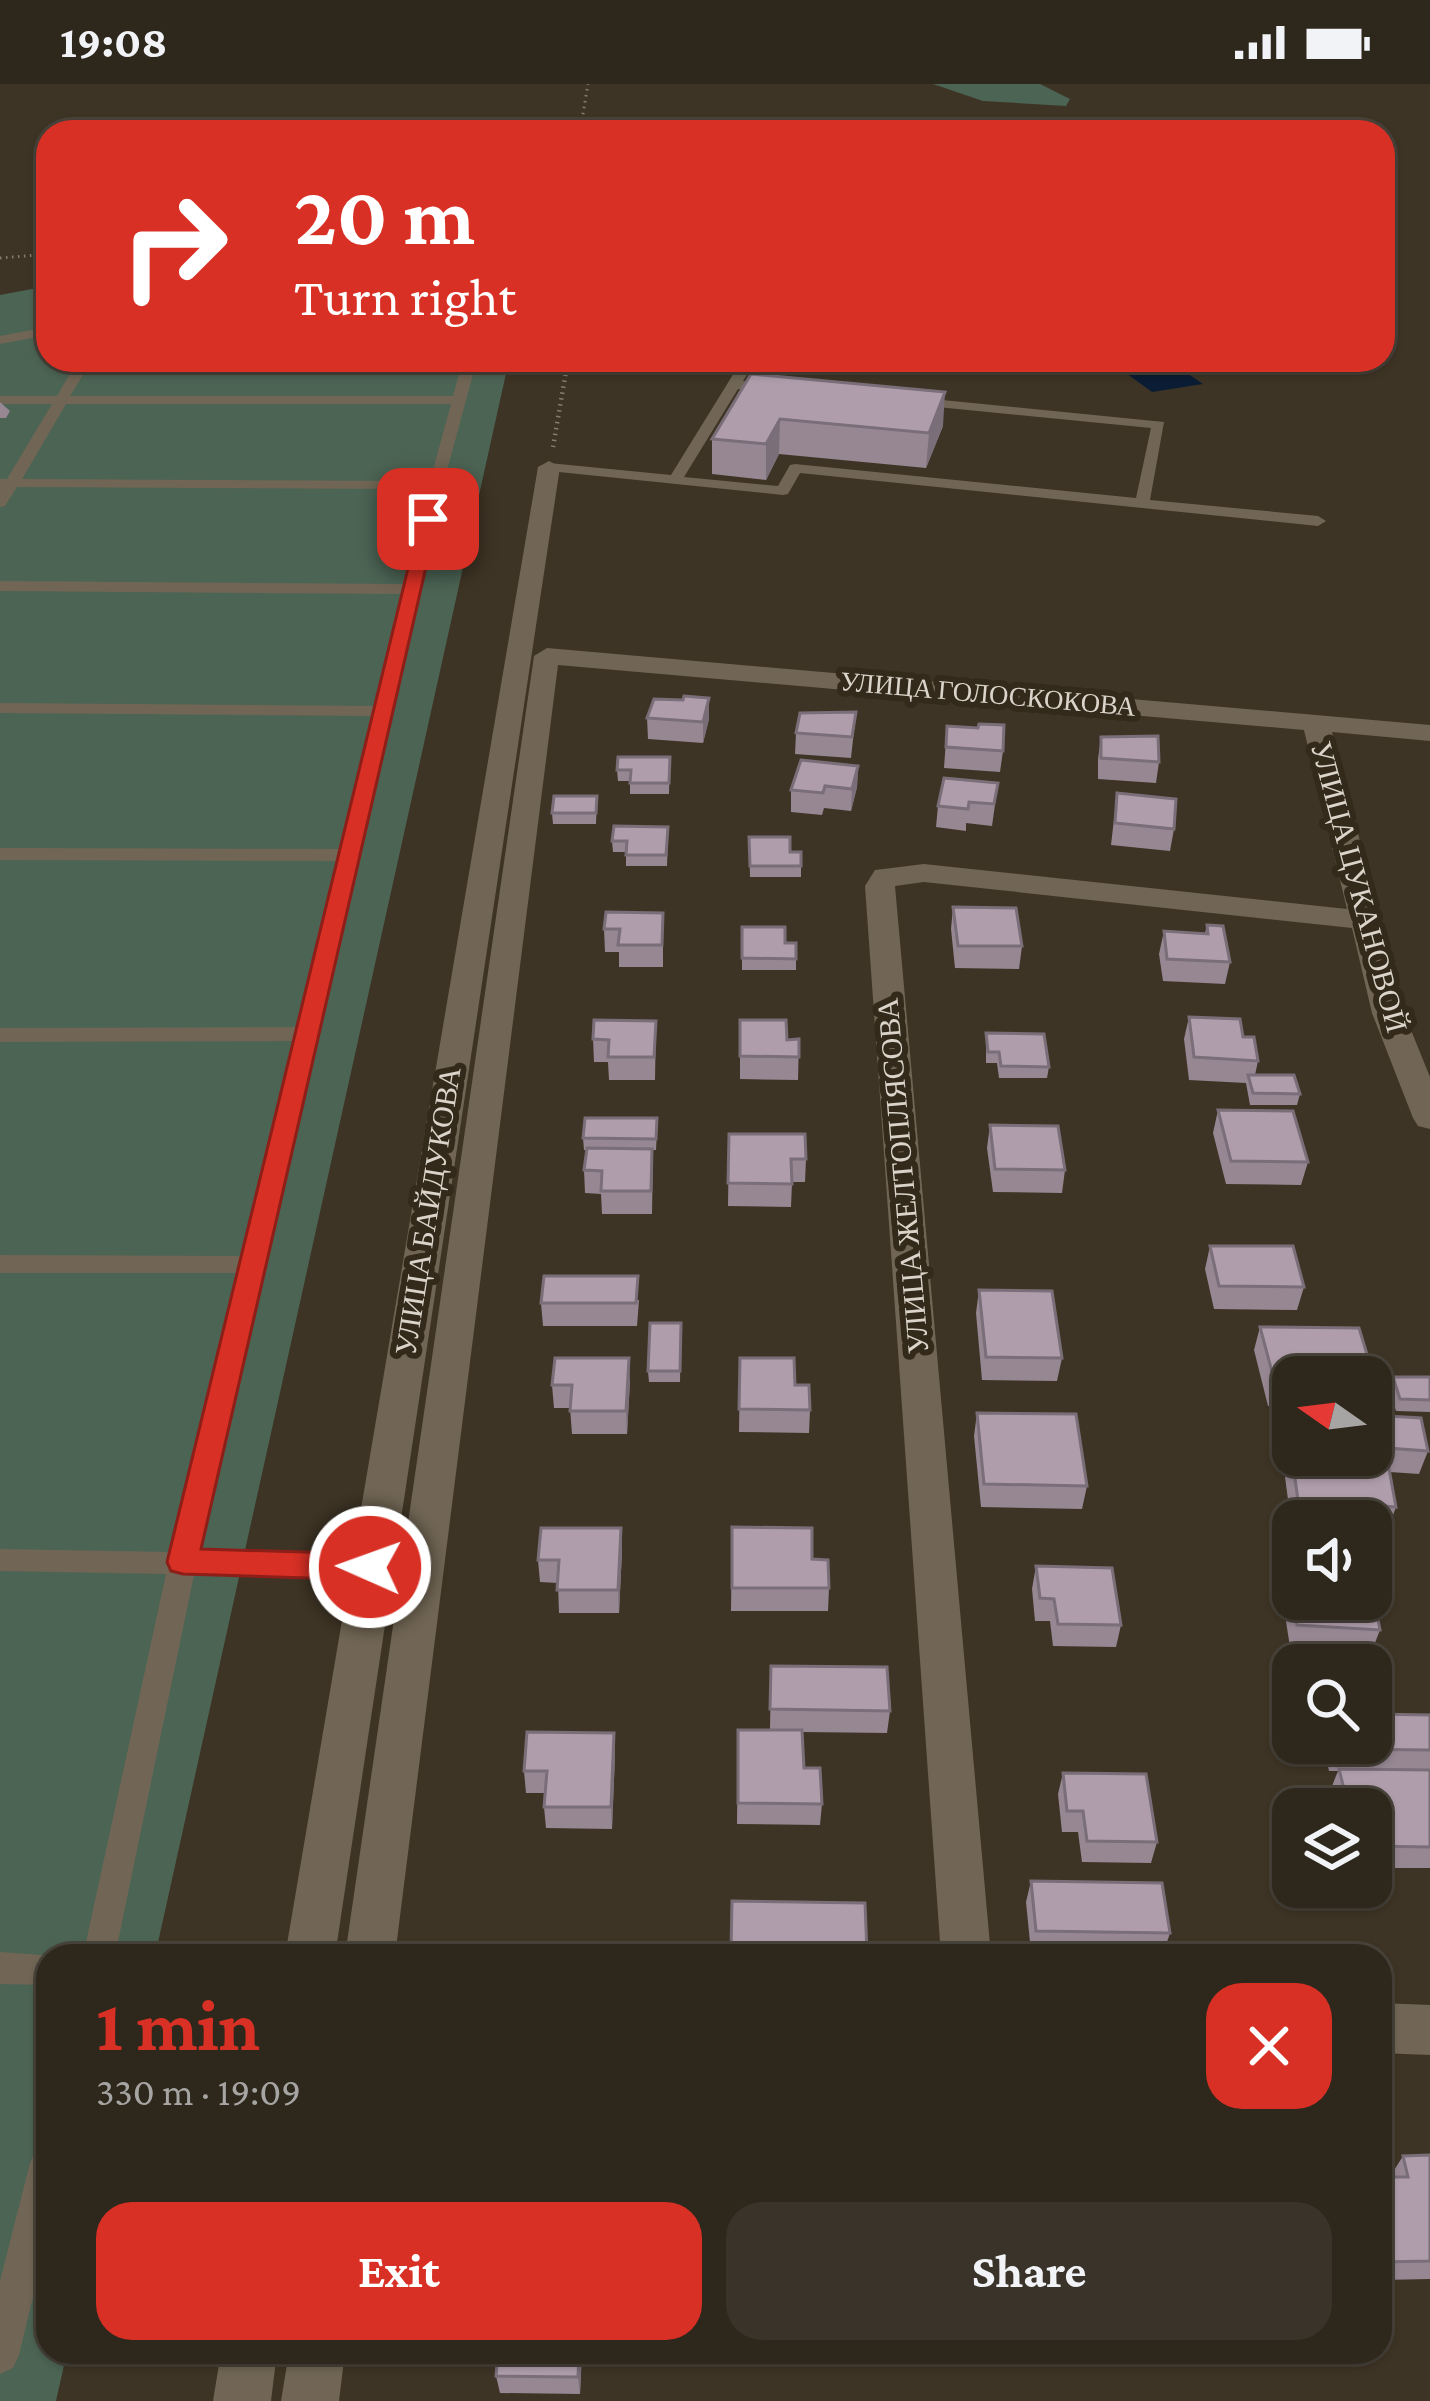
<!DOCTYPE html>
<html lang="en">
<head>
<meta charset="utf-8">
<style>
  body { margin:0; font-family:"Crimson Pro",serif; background:#3a3329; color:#f1f3f6; height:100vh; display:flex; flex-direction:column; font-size:45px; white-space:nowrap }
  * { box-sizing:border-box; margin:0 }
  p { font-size:39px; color:#a7a5a3 }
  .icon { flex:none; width:66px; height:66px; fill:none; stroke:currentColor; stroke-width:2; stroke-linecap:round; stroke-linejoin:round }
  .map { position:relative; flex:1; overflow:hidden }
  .drawer { position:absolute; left:36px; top:1860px; width:1356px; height:420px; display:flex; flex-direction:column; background:#2e271c; border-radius:36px; box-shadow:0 3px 9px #0004,0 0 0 3px #49443b }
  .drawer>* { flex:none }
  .top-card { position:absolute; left:36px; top:36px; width:1359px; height:252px; border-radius:36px; box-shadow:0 3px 9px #0004,0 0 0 3px #49443b; background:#d93025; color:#fff; overflow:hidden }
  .needle { width:78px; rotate:284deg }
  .buttons { position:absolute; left:1272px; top:1272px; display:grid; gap:24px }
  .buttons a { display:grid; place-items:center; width:120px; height:120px; border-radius:24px; background:#2e271c; box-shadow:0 3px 9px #0004,0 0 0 3px #49443b; font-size:60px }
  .pin { position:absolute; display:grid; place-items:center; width:102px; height:102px; color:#fff; margin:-51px; border-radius:24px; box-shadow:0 6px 18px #0006 }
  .me { position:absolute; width:132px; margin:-66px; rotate:272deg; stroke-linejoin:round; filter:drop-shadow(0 0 9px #0008) }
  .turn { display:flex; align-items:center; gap:42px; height:252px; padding:0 60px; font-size:54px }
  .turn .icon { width:156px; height:156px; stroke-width:2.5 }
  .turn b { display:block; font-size:84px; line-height:102px }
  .round { display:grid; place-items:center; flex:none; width:126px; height:126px; border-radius:36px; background:#3a3329 }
  .summary { display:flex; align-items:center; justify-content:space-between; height:204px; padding:0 60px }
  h1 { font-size:72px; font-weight:700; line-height:90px; color:#d93025 }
  .button { display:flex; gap:24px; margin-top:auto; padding:24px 60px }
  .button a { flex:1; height:138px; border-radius:36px; background:#d93025; color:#fff; font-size:48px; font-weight:700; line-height:138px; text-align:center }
  .button a+a { background:#3a3329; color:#f1f3f6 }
  .status { display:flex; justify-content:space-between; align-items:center; height:84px; padding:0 60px; background:#2e271c; direction:ltr }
  .status svg { height:33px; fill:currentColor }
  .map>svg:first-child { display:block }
</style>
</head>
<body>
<div class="status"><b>19:08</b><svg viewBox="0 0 49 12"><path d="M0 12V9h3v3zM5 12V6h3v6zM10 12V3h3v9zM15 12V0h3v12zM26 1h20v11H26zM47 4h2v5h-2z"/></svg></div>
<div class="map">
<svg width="1430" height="2317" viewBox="0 0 1430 2317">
  <rect width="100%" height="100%" fill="#3e3425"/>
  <path fill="#4c6454" d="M933 0H1040L1070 15 1066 22 983 17Z
    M48 202V276H509L155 1872H48V2268H67L56 2317H0V211Z"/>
  <path fill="#0b1d34" d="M1108 276H1168L1203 300 1152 308Z"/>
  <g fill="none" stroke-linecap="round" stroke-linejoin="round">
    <path stroke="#847c6f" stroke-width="3" stroke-dasharray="1.5 4.5" stroke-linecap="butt" d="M580 48 588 0
      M43 171 38 190 48 195
      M0 174 48 170"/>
    <path stroke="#847c6f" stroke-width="4.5" stroke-dasharray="1.5 4.5" stroke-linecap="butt" d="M553 363 568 276"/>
    <path fill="#716655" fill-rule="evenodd" d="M48 243V251L0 260V252Z
      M78 276H92L70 312H453L463 276H477L443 401 199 1468 370 1472 380 1475 384 1483 380 1491 370 1494 194 1491 115 1872H83L166 1490 0 1487V1465L171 1468 238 1189H0V1171L243 1172 295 957 0 958V944L298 943 338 777 0 776V764L341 765 373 632 0 629V619L375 622 402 510 0 507V497L405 500 428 405 17 403 5 422 0 423V395H7L52 320H0V312H57ZM66 320H451L430 397 22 395Z
      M742 276H756L743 297 783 305 776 309 738 305 684 393 778 402 790 381 795 380 1136 414 1151 344 907 320 905 317 912 313 1164 338 1150 416 1318 432 1326 437 1318 442 800 389 788 410 783 411 549 387 542 383 549 379 671 391Z
      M832 276 959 283 966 287 959 291 839 280Z
      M0 1868 55 1872H48V1901L0 1900Z
      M48 2061V2151L19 2271 13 2284 0 2290V2197L30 2079 36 2067Z"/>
    <path fill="#716655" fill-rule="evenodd" d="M549 377 560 383 335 1872H285L538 383Z
      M547 564 1430 641V657L1332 648 1404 929 1430 993V1045L1418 1042 1413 1034 1372 929 1352 844 924 798 895 802 991 1872H941L865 802 875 786 924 780 1347 825 1304 646 558 581 395 1872H345L534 572Z
      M1380 1919 1430 1921V1971L1380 1969Z
      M221 2268H277L271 2317H213Z
      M289 2268H345L339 2317H281Z"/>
  </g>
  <path fill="#968793" d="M751 290 943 342 926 384 779 370 766 396 712 390V355Z
    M0 318 10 327 6 334H0Z
    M683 616 709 635 703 659 648 655 647 634Z
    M856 628 851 674 795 670 796 649Z
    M947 642 978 644 1003 667 1000 688 944 684Z
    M1101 653 1159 678 1156 699 1098 695V675Z
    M670 673 669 710H630V697H618L617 686Z
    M858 682 857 703 851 727 824 724 822 731 791 728V706Z
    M998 699 992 742 966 739V747L936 743 938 722Z
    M1117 709 1174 745 1170 767 1111 761Z
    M597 712 596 740H553L552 729Z
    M749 753 790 768H801V793H750Z
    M668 754 667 782H626V768H613L612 757Z
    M953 823 1022 862 1019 885 955 884 951 845Z
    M663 829V883H619V868H605L604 845Z
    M1207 841 1230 878 1225 900 1163 897 1159 870 1164 847 1205 849Z
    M742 843 785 859H796V886H742Z
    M1189 933 1243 953 1258 977 1255 991 1300 1010 1297 1021H1250L1246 999 1189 996 1184 955Z
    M740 936 787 956 799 955 798 996 740 995Z
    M656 937 655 996H609L608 978H594L593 955Z
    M986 949 1049 983 1047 994H999L997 979H986Z
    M1218 1026 1308 1078 1301 1101 1226 1100 1213 1049Z
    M990 1041 1065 1086 1062 1109 993 1108 987 1064Z
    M657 1046 656 1066H653L652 1130H602L601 1110 585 1109 584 1086 586 1066H584L583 1054Z
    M729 1050 806 1075 805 1098H792L791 1123 728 1122Z
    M1210 1162 1304 1203 1297 1226 1214 1225 1205 1185Z
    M979 1206 1062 1274 1057 1297 982 1296 976 1229Z
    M639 1216 637 1242H543L541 1219Z
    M681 1239 680 1298H649L648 1287Z
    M1260 1243 1359 1244 1376 1300 1371 1314V1293H1293V1322H1268L1254 1266Z
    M740 1274 795 1301 810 1326 809 1349 739 1348Z
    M1393 1293H1430V1328L1396 1327 1389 1304Z
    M630 1297 627 1350H572L570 1324H554L552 1301Z
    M1285 1325 1371 1331 1428 1367 1419 1390 1390 1388 1396 1423 1388 1445H1382L1377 1459H1371V1437H1293V1453L1279 1348Z
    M977 1329 1087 1402 1082 1425 981 1423 974 1352Z
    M732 1443 812 1475 829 1504 828 1527H731Z
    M621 1444 622 1467 619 1529H559L558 1499 540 1498 538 1476Z
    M1287 1476 1380 1546 1371 1569 1290 1563 1280 1499Z
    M1036 1482 1121 1541 1116 1563 1053 1562 1050 1537H1035L1032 1505Z
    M771 1582 890 1627 887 1649 803 1648 804 1684 822 1720 820 1741 737 1740 738 1646H770Z
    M1430 1631V1784H1371V1725H1335L1330 1707 1338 1687H1329L1323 1659H1371Z
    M614 1649 615 1671 612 1745 546 1744 544 1723 545 1709H526L524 1687Z
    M1063 1689 1157 1758 1151 1779 1082 1778 1078 1748H1062L1058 1710Z
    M1031 1797 1170 1849 1163 1870 1031 1868 1026 1818Z
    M732 1817 865 1819 867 1872H731Z
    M1430 2071V2195L1380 2196V2093H1392L1391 2091 1403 2072Z
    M582 2268 580 2310 500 2309 496 2292Z"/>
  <path fill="#7a6e78" d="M945 308 943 342 926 384 929 349Z
    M780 335 779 370 766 396V360Z
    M709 614V635L703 659V638Z
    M858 682 857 703 851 727 852 705Z
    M629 1274 630 1297 627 1350 626 1327Z
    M621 1444 622 1467 619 1529 618 1506Z
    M614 1649 615 1671 612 1745 611 1723Z
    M579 2268H582L580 2310 578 2293Z"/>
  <path fill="#af9dab" stroke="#7a6e78" stroke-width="3" d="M751 290 945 308 929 349 780 335 766 360 712 355Z
    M684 612 709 614 703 638 647 634 654 615 683 616Z
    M856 628 852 653 796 649 800 629Z
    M979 640 1004 641 1003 667 946 663 947 642 978 644Z
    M1158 652 1159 678 1101 674V653Z
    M618 673H670L669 699H630L631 686H617Z
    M801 676 858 682 852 705 825 702 823 709 791 706Z
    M944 694 998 699 994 720 969 718 968 725 938 722Z
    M1117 709 1176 715 1174 745 1115 739Z
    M554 712H597L596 729H552Z
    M614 742 668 743 666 771H626L627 757H612Z
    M749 753H790V768H801V782H750Z
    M953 823 1016 824 1022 862H958Z
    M606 828 663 829 662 861H618L620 845H604Z
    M1207 841 1223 842 1230 878 1167 875 1164 847 1208 850Z
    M742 843H785V859H796V875L742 874Z
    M1189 933 1240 935 1243 953H1254L1258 977 1194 973Z
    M594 936 656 937 654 973H608L609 956 593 955Z
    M740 936H786L787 956 799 955V973L740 972Z
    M986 949 1044 950 1049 983 1001 982 999 968H988Z
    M1248 991H1294L1300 1010 1253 1009Z
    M1218 1026 1293 1027 1308 1078 1231 1077Z
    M585 1034H657L656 1055 583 1054Z
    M990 1041 1058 1042 1065 1086 995 1085Z
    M729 1050H805L806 1075H791L792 1100 728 1099Z
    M587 1064 652 1065 651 1107H601L602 1087 584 1086Z
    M1210 1162H1293L1304 1203 1219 1202Z
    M544 1192H638L636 1219H541Z
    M979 1206 1052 1207 1062 1274 986 1273Z
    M650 1239H681L680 1287H648Z
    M1260 1243 1359 1244 1376 1300H1371V1293H1293V1299H1275Z
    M555 1274H629L626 1327H570L572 1301H552Z
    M740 1274H794L795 1301H809L810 1326 739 1325Z
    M1393 1293H1430V1316L1400 1315Z
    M1285 1325H1293V1371H1371V1331L1421 1334 1428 1367 1373 1363 1374 1373 1387 1374 1396 1423 1383 1422 1386 1436 1300 1430Z
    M977 1329 1076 1330 1087 1402 984 1400Z
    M732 1443 812 1444V1475L828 1476 829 1504H732Z
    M541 1444H621L618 1506H557L559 1476H538Z
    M1287 1476H1293V1514Z
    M1036 1482 1112 1484 1121 1541 1058 1540 1054 1515 1040 1514Z
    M1371 1499 1380 1546 1297 1541 1293 1515H1371Z
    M771 1582 887 1583 890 1627 770 1625Z
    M1371 1630 1430 1631V1666L1338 1665 1336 1659H1371Z
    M738 1646H802L804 1684H820L822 1720 738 1719Z
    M527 1648 614 1649 611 1723H544L547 1687H524Z
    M1339 1685 1430 1686V1763L1371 1762V1725H1349Z
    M1063 1689 1146 1690 1157 1758 1087 1757 1083 1727H1067Z
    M1031 1797 1162 1799 1170 1849 1036 1847Z
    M732 1817 865 1819 867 1869 731 1867Z
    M1430 2071V2177L1380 2178V2093H1408L1403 2072Z
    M498 2268H579L578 2293 496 2292Z"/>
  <path fill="#d93025" stroke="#8d1f18" stroke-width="3" d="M428 430 437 435 201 1465 370 1470 382 1474 386 1483 382 1492 370 1496 183 1490 171 1487 167 1478 420 435Z"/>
  <g text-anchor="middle" stroke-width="12" stroke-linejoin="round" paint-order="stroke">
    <g font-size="27" fill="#dad4ca" stroke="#342a1b">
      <text transform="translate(988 610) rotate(5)" y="9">УЛИЦА ГОЛОСКОКОВА</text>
    </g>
    <g font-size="30" fill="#dad4ca" stroke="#342a1b">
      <text transform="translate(1359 803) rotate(75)" y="10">УЛИЦА ЦУКАНОВОЙ</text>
      <text transform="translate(903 1092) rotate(-95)" y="10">УЛИЦА ЖЕЛТОПЛЯСОВА</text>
      <text transform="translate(428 1127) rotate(-81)" y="10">УЛИЦА БАЙДУКОВА</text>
    </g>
  </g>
</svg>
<div class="buttons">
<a><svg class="needle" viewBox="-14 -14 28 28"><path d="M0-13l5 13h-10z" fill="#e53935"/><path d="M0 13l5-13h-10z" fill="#a7a5a3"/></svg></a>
<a><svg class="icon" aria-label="sound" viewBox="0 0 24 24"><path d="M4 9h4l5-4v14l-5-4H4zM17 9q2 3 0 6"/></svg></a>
<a><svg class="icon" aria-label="search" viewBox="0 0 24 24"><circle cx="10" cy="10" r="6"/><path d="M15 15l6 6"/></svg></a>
<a><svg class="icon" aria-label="layers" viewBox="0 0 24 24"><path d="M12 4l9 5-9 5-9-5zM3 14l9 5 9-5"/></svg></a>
</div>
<div class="pin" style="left:428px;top:435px;background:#d93025"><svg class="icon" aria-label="arrive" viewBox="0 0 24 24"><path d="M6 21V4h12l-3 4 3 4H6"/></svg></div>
<svg class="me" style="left:370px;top:1483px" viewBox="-20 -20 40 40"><circle r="17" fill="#d93025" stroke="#fff" stroke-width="3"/><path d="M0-11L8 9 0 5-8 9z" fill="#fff"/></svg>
<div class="top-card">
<div class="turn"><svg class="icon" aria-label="right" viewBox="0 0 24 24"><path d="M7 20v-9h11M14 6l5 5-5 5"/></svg><div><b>20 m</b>Turn right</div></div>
</div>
<section class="drawer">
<div class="summary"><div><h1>1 min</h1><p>330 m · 19:09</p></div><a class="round" style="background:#d93025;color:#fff"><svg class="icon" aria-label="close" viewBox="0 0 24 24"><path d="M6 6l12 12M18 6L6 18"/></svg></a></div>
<div class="button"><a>Exit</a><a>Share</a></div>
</section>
</div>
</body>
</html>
